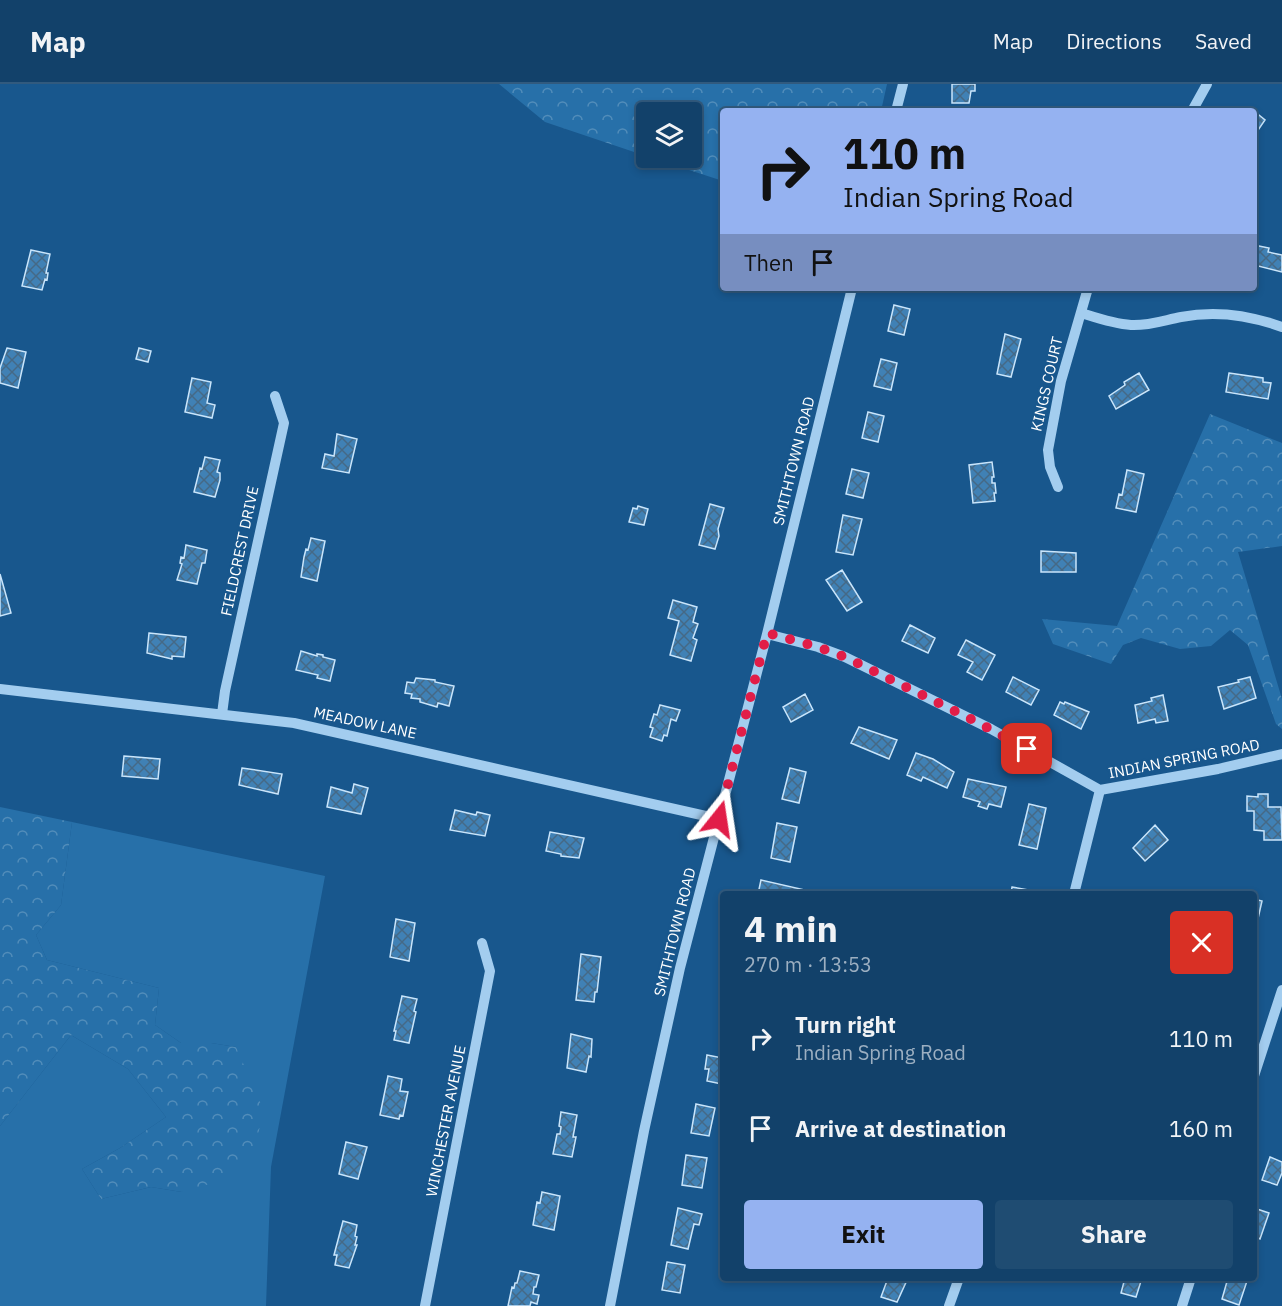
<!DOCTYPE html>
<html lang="en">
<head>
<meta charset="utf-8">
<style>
  body { margin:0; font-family:"IBM Plex Sans",sans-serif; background:#1f4c72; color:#f1f3f6; height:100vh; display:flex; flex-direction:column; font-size:22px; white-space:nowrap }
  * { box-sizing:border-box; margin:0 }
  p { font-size:20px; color:#9cafc1 }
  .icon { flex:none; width:33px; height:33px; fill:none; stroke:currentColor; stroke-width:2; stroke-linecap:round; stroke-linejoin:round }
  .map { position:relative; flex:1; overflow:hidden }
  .side { position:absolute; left:720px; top:807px; width:537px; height:390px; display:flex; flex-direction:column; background:#12416a; border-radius:6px; box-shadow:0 3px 9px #0003,0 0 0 2px #315a7e }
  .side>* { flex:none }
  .banner { position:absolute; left:720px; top:24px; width:537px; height:183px; border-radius:6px; box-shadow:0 3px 9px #0003,0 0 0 2px #315a7e; background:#95b2f1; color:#111; overflow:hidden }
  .tools { position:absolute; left:636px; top:18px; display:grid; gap:12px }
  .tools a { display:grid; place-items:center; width:66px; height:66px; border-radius:6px; background:#12416a; box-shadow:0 3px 9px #0003,0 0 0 2px #315a7e; font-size:30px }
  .pin { position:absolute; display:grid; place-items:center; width:51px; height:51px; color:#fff; margin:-26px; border-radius:12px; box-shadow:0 3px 9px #0006 }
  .me { position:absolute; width:66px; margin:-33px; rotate:15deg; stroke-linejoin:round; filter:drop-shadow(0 0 4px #0008) }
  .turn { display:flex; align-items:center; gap:21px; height:126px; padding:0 24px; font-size:27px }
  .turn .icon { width:78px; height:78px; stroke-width:2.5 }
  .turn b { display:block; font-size:42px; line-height:51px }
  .then { display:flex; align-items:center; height:57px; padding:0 24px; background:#0003; gap:12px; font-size:22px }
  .round { display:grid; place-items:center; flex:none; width:63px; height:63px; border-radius:6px; background:#1f4c72 }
  .overview { display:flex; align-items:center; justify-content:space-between; height:102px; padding:0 24px }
  h1 { font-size:36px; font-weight:700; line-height:45px }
  .cta { display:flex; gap:12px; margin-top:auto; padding:12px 24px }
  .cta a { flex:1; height:69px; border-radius:6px; background:#95b2f1; color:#111; font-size:24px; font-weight:700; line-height:69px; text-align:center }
  .cta a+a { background:#1f4c72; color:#f1f3f6 }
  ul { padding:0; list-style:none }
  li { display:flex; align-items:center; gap:18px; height:90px; padding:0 24px }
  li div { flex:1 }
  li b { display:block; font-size:22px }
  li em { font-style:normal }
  header { display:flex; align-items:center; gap:36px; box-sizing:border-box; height:84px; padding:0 30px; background:#12416a; border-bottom:2px solid #315a7e }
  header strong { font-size:28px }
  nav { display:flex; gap:33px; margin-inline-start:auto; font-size:21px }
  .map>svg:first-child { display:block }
</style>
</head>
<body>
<header>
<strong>Map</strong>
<nav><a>Map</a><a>Directions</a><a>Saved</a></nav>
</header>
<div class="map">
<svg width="1282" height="1222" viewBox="0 0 1282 1222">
  <defs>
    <pattern id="forest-crowns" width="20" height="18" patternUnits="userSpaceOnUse" patternTransform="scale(1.5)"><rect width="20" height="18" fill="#2770a9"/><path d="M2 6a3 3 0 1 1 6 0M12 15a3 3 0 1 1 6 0" fill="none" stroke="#528dba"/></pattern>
    <pattern id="building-cross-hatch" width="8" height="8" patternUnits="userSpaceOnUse" patternTransform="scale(1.5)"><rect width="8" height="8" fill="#4081b5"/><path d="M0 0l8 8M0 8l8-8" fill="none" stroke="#456986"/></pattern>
  </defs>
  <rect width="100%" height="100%" fill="#18578d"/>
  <path fill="#2770a9" d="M72 738 325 792 271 1083 266 1222H0V1042L71 951 128 985 166 1033 120 1064 82 1085 101 1115 151 1103 182 1108 236 963 211 959H181L155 941 159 904 47 876 36 851 61 821Z"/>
  <path fill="url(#forest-crowns)" d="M499 0H887L881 27H723V97L652 74H692V28H646V72L545 38Z
    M1210 330 1282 359V462L1238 468 1282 615V645L1276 640 1248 561 1230 546 1211 562 1180 565 1141 554 1123 561 1111 580 1053 560 1042 535 1117 542Z
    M0 723 72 738 61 821 36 851 47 876 159 904 155 941 181 959H211L236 963 264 1027 256 1058 230 1094 182 1108 151 1103 101 1115 82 1085 120 1064 166 1033 128 985 71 951 0 1042Z"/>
  <path fill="url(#building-cross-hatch)" stroke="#c9e5fb" stroke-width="1.5" d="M952 0H975V7H971L969 19H952Z
    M1254 27 1265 36 1254 52Z
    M1254 161 1269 164 1268 168 1282 171V188L1254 181Z
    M31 166 50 170 46 189H48L47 196 45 195 42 206 22 202Z
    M894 221 910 225 904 251 888 247Z
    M1005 250 1021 255 1011 293 997 290Z
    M7 264 26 268 18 304 0 299V284Z
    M139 264 151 267 148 278 136 275Z
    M881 275 897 279 891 306 874 302Z
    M1139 289 1149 306 1116 325 1109 312 1125 301 1124 298Z
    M1229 289 1263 294V298L1271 299 1268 315 1226 308Z
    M192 294 211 298 207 319 215 321 212 334 185 328Z
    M868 328 884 332 878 358 862 354Z
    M337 350 357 355 349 389 322 384 325 370 334 372Z
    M205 373 220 376 217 388 220 389V396L215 413 194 408 200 384 202 385Z
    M992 378 994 393H992V399H995L996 409H994L995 417 973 419 969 381Z
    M852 385 869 389 863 414 846 410Z
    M1127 386 1144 390 1136 428 1116 424 1119 410 1122 411Z
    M710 420 724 424 718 445 719 452 715 465 699 461Z
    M638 422 648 425 644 441 629 438 633 424 637 425Z
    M843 431 862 435 853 471 836 468Z
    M311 454 325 457 317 497 301 493 304 473 306 465 308 466Z
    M186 461 207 466 205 479H202L197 500 177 496 182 480 180 479 181 473 184 474Z
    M1041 467 1076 469V488H1041Z
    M842 486 862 518 847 527 826 496Z
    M0 490 11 529 0 532Z
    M673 516 697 523 693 538 698 540 693 554 697 556 691 577 670 571 679 537 668 534Z
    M910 541 935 554 928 569 902 557Z
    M149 549 186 553 184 573 172 572V575L147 569Z
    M966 556 995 571 982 596 967 588 973 578 958 571Z
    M301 567 317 572V570L323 571V573L335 576 330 597 317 594 318 591 296 586Z
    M1013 593 1039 606 1031 621 1006 608Z
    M1250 593 1256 614 1224 625 1218 603 1239 598 1238 596Z
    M416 594 435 596V598L454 602 449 622 438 619 437 623 427 620 420 618V615L411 614 412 610 405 609 407 598 414 599Z
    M805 610 813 626 791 638 783 623Z
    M1163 611 1168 637 1156 639 1155 635 1138 639 1135 621 1152 617 1151 614Z
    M1060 618 1064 620 1065 618 1089 628 1081 645 1054 631Z
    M660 621 680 626 676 637 671 635 667 652 664 651 662 657 650 653 653 644 650 643 654 630 657 631Z
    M859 643 897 656 889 675 851 659Z
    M916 669 933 675 954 688 947 704 923 693 921 697 907 691Z
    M124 672 160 675 158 695 122 692Z
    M242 684 282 690 278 710 239 701Z
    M790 684 806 688 799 719 782 715Z
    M968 695 1006 703 1001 723 989 720 987 725 978 722 980 718 963 713Z
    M354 700 368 704 361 730 327 723 331 703 352 709Z
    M1258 710H1268V723H1281L1282 756H1264V747L1254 746V727H1247V712L1258 713Z
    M1029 720 1046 724 1037 765 1019 761Z
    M455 726 476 731 477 728 490 731 485 752 450 746Z
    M777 739 797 743 790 778 771 774Z
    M1155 741 1168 756 1145 777 1133 764Z
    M550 748 584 754 579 774 561 772V770L546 767Z
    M761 796 805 806V810H758Z
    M1012 803 1029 806 1028 810H1011Z
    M1254 815 1262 817 1257 839 1254 838Z
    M396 835 415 839 409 877 390 873Z
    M581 870 601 873 597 908H595L594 918 576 916Z
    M402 912 417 915 414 927 416 928 409 959 394 956 396 947H394Z
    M571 950 592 955 591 973 589 972 586 988 567 984Z
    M707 971 723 974 722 1000 707 997 709 985H705Z
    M388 992 402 995 400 1007 408 1008 403 1032 400 1031 399 1035 380 1031Z
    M696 1020 715 1024 709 1052 691 1049Z
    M561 1028 577 1031 573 1053H576L572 1073 553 1070 557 1050H560L561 1043 559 1042Z
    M346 1058 367 1063 358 1095 339 1090Z
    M686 1071 707 1074 702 1104 682 1101Z
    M1270 1073 1282 1078V1089L1277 1101 1262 1096Z
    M542 1108 560 1112 554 1146 533 1141 537 1118 540 1119Z
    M678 1124 702 1130 699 1141 694 1140 688 1165 671 1161Z
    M1254 1124 1269 1129 1260 1155 1254 1152Z
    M343 1137 357 1141 355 1152 357 1153 355 1161H357L349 1184 335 1181 337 1171H334Z
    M667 1178 685 1181 680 1209 662 1206Z
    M520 1187 539 1191 536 1203H534L533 1210 539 1211 537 1220 531 1218 530 1222H508L512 1203 514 1204 515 1199H517Z
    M888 1194H908L897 1218 881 1213Z
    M1125 1194H1142L1136 1213 1121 1209Z
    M1228 1194H1248L1239 1221 1222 1215Z"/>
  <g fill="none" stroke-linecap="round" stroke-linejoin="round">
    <path stroke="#a3cdef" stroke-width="10" d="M896 27 903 0
      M1192 27 1207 0
      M1081 229C1097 234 1114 240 1131 241 1148 242 1165 236 1181 233 1216 226 1249 231 1282 243
      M1058 403 1050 383 1048 366 1061 297 1088 204
      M767 550 818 563 845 573 991 645 1100 706 1218 685 1282 670
      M0 605 294 639 719 735
      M222 630 225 607 284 339 275 312
      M1074 810 1100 706
      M1254 992 1282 906
      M425 1222 490 887 482 859
      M610 1222 644 1047 680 884 767 550 852 204
      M949 1222 959 1194
      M1182 1222 1191 1194"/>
  </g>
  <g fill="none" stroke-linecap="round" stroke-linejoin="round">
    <path stroke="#e11d48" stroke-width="10" stroke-dasharray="0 18" d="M719 735 767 549 818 563 845 573 973 636 1027 665"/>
  </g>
  <g text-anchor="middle" stroke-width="4.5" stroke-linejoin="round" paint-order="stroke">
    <g font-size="15" fill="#fff" stroke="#18578d">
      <text transform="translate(1047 300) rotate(-77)" y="5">KINGS COURT</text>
      <text transform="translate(794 377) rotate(-76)" y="5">SMITHTOWN ROAD</text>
      <text transform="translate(240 467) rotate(-78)" y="5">FIELDCREST DRIVE</text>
      <text transform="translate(365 639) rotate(12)" y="5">MEADOW LANE</text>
      <text transform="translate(1184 675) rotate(-11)" y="5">INDIAN SPRING ROAD</text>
      <text transform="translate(675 848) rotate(-76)" y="5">SMITHTOWN ROAD</text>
      <text transform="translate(446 1037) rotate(-79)" y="5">WINCHESTER AVENUE</text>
    </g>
  </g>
</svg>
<div class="tools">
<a><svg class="icon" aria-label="layers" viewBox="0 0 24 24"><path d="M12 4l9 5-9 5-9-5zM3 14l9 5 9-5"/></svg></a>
</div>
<div class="pin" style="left:1027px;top:665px;background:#d93025"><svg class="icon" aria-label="arrive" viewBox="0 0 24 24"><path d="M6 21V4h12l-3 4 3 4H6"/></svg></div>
<svg class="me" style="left:719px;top:735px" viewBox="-20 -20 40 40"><path d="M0-17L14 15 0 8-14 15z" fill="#e11d48" stroke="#fff" stroke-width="4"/></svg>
<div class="banner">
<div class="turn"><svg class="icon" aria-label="right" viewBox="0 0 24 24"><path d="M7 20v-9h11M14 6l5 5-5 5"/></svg><div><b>110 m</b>Indian Spring Road</div></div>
<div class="then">Then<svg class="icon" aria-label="arrive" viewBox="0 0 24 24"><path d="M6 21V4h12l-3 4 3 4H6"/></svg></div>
</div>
<section class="side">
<div class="overview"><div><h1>4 min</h1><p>270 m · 13:53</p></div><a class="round" style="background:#d93025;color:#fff"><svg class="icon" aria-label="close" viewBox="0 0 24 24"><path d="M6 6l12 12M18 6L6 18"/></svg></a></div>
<ul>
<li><svg class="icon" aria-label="right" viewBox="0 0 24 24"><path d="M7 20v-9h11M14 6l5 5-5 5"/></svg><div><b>Turn right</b><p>Indian Spring Road</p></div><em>110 m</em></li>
<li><svg class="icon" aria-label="arrive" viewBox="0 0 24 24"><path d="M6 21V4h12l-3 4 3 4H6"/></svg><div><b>Arrive at destination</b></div><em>160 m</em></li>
</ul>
<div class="cta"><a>Exit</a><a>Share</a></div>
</section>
</div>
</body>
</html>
